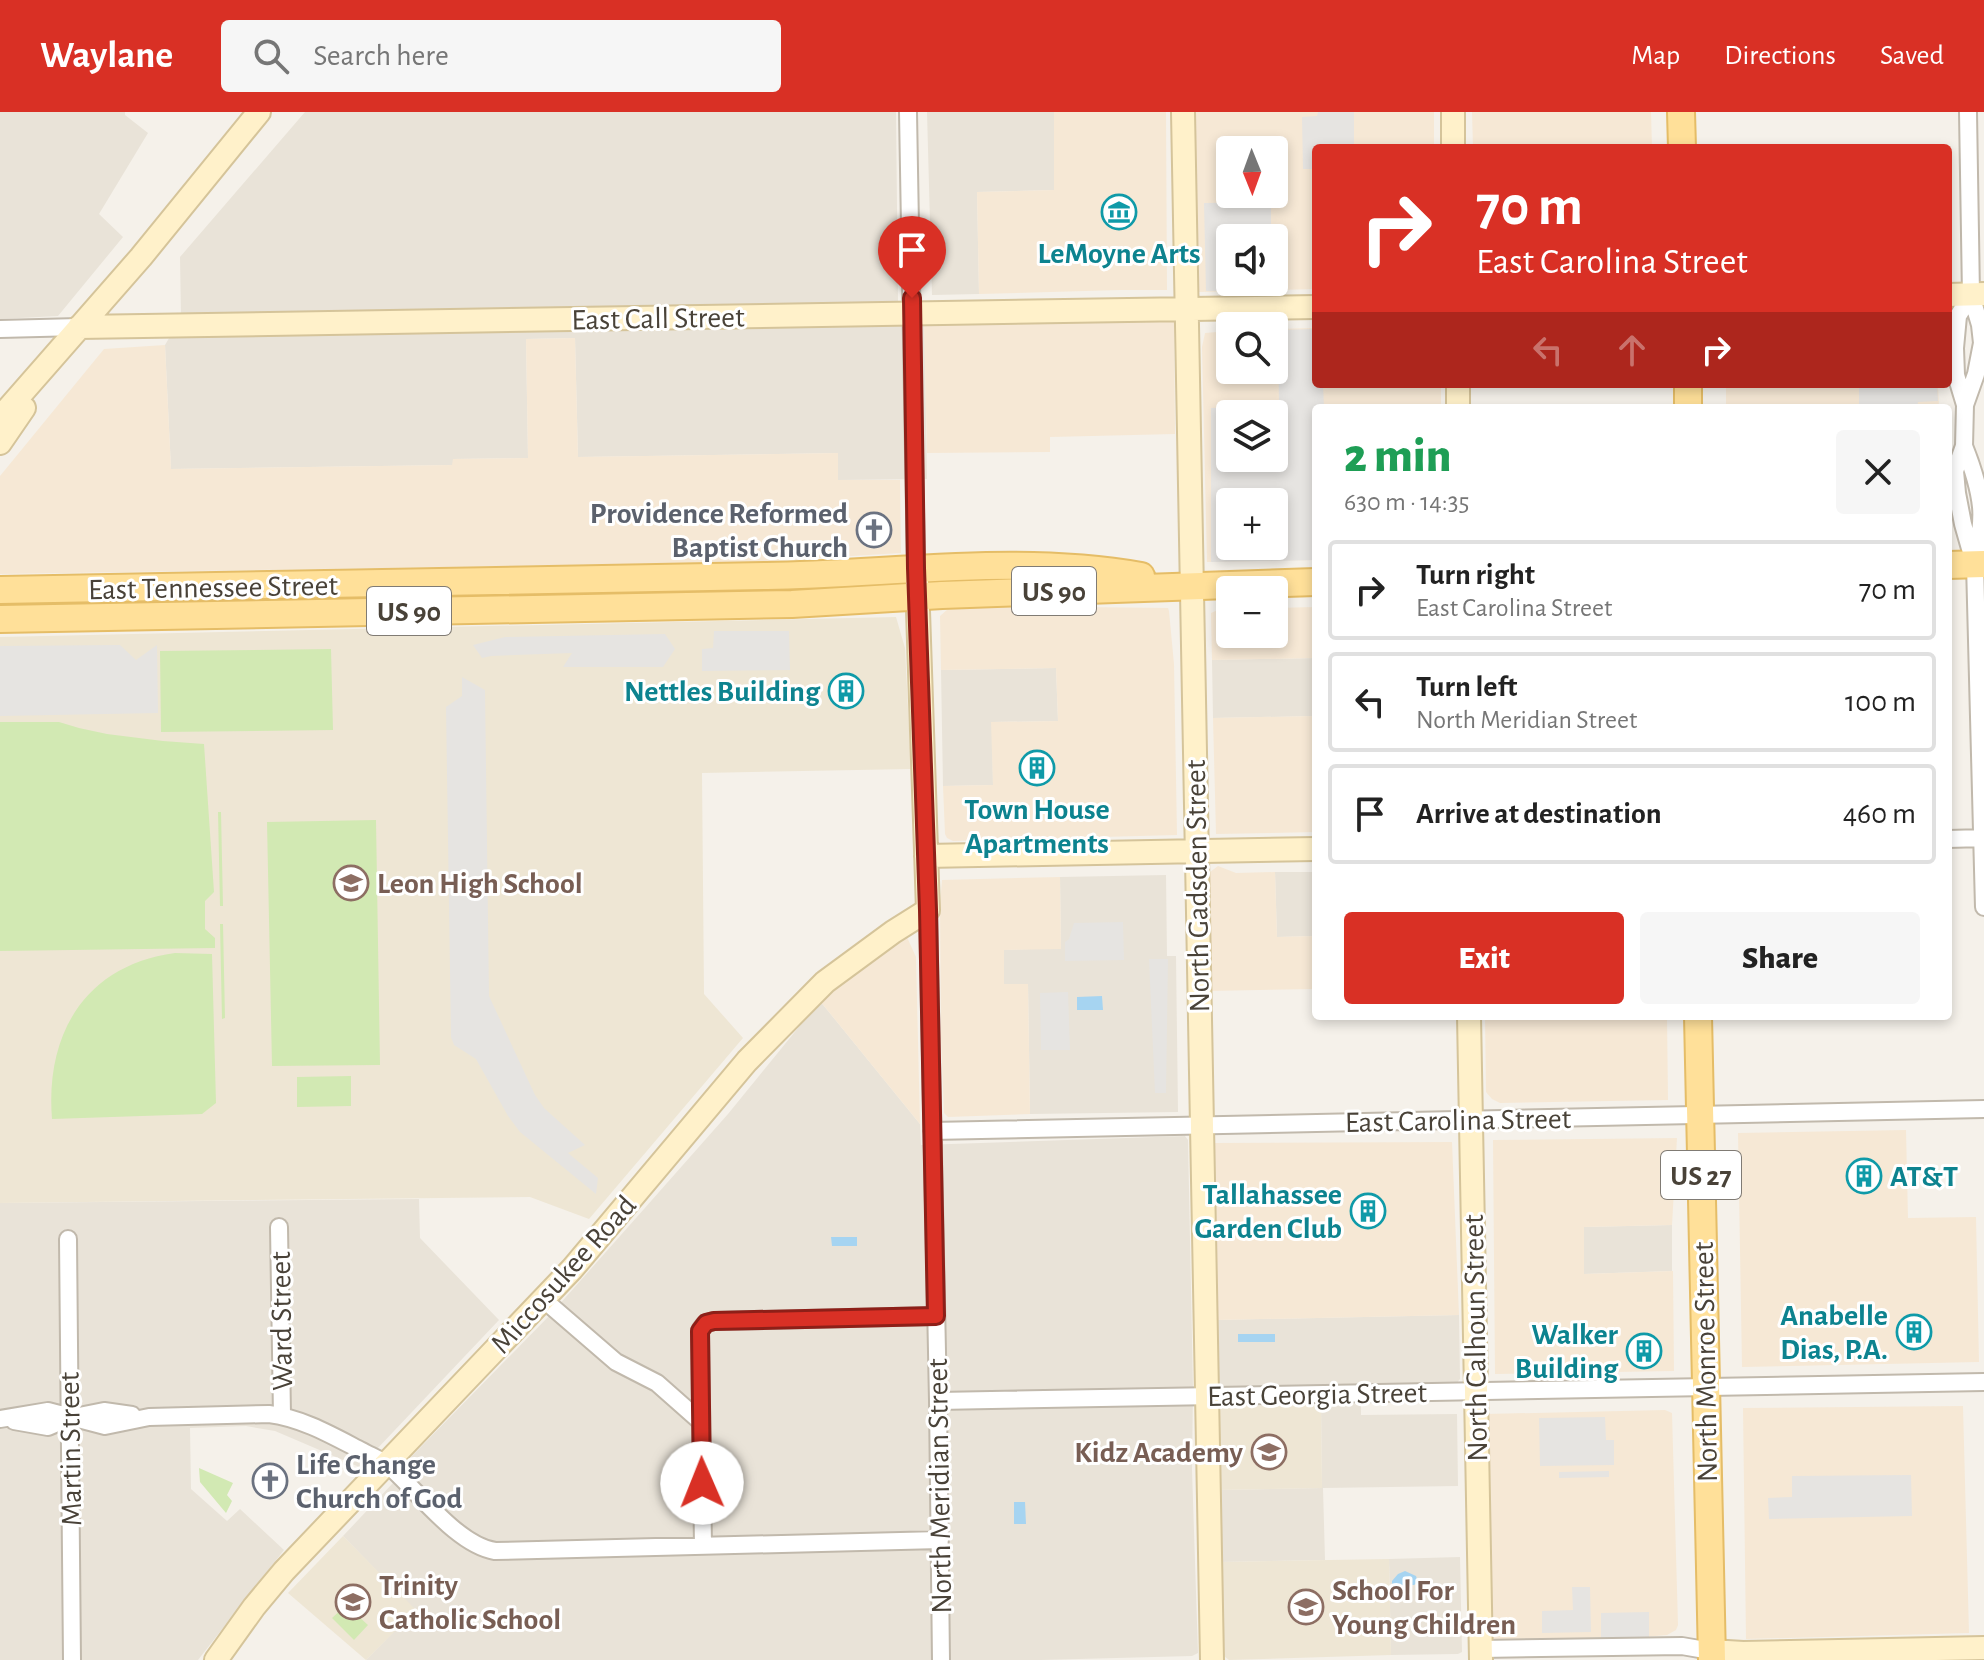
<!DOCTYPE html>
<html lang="en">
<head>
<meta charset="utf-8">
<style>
  body { margin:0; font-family:"Alegreya Sans",sans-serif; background:#f6f6f6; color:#222; height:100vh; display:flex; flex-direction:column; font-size:30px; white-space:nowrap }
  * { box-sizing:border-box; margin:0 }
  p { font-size:26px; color:#767676 }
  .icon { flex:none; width:44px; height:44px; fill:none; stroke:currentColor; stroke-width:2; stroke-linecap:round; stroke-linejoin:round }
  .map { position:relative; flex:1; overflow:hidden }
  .sheet { position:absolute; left:1312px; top:292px; width:640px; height:616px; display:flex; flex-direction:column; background:#fff; border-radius:8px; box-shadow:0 4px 12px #0003 }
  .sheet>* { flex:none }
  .top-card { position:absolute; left:1312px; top:32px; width:640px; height:244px; border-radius:8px; box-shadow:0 4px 12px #0003; background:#d93025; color:#fff; overflow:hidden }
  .needle { width:52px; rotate:179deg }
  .fabs { position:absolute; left:1216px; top:24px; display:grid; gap:16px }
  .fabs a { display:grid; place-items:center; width:72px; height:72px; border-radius:8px; background:#fff; box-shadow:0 4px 12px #0003; font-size:40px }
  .pin { position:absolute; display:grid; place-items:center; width:68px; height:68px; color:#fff; margin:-82px -34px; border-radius:50% 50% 50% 0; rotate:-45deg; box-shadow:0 0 8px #0007 }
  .pin .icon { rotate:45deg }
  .me { position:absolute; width:88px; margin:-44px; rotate:359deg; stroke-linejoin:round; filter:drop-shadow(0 0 6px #0008) }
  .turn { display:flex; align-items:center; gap:28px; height:168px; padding:0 32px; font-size:36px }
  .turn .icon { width:104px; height:104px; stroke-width:2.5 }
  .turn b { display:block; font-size:56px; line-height:68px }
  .lanes { display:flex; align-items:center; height:76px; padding:0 32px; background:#0003; justify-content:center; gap:40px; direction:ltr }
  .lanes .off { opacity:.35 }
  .round { display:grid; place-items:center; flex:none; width:84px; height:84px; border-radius:8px; background:#f6f6f6 }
  .headline { display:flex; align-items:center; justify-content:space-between; height:136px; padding:0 32px }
  h1 { font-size:48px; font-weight:800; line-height:60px; color:#1e9e55 }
  .action { display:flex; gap:16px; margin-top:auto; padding:16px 32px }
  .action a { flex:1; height:92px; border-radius:8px; background:#d93025; color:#fff; font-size:32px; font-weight:800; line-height:92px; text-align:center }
  .action a+a { background:#f6f6f6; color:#222 }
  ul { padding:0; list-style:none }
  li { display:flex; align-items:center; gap:24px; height:100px; margin:0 16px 12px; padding:0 16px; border:4px solid #e0e0e0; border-radius:8px }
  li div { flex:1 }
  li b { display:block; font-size:30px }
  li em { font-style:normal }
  header { display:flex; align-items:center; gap:48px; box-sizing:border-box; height:112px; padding:0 40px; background:#d93025; color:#fff }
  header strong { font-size:38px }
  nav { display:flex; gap:44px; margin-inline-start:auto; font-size:28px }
  .search { width:560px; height:72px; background:#f6f6f6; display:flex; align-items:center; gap:20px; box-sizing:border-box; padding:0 28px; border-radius:8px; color:#767676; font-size:30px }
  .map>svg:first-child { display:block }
</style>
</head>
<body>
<header>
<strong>Waylane</strong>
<div class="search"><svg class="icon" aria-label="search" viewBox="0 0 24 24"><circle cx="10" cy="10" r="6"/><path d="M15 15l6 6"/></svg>Search here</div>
<nav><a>Map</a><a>Directions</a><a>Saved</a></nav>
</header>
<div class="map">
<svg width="1984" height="1548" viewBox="0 0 1984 1548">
  <rect width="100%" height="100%" fill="#f5f1ea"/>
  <path fill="#e9e3d8" d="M0 0H125V3L148 21 99 102 123 125 58 204 0 207Z
    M305 0H896L898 190 924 191 927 367 838 368V341L578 345 575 226 526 227 528 346 453 347V353L171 357 165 233 181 206 180 145Z
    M927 0H1054V78L977 80 979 182 932 183Z
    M1316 546V604L1213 606 1212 548Z
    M1056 556 1058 609 992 610 993 673 943 674 941 558Z
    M1275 760H1316V824L1277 825Z
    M1166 763 1167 844H1176L1178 1000 1030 1002 1028 872H1004V838L1061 836 1060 765Z
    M820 889 920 1012 921 1033 1185 1024 1188 1028 1193 1277 1192 1358 1198 1541 1192 1544 1041 1548H366L415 1498 343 1424 409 1354 410 1346 550 1203 644 1097 728 1002Z
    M419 1087 420 1126 499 1208 359 1356 357 1354 275 1319 246 1314 190 1316 191 1377 227 1409 240 1397 284 1438 198 1548H0V1091Z
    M1672 1113V1159L1584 1162V1115Z
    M1459 1203 1460 1267 1455 1273 1228 1277 1218 1272 1217 1208Z
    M1361 1292V1303L1457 1302 1458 1374 1323 1376 1325 1448 1220 1450 1217 1378 1322 1376 1321 1293Z
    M1460 1445 1462 1540 1458 1542 1391 1543 1389 1447Z"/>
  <path fill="#f6e8d5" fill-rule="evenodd" d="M1054 0H1166L1167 178H1120L979 182 977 80 1054 78Z
    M1192 0H1434V36H1316V177L1199 180ZM1230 38H1274V82H1230ZM1230 126H1274V170H1230Z
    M1472 0H1651L1652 36H1473Z
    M1174 206 1175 322 1050 325V340L927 341 924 211Z
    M1316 216V272H1441V296H1316V448L1207 450 1202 235 1205 221 1230 219V258H1274V217ZM1230 302H1274V346H1230ZM1230 390H1274V434H1230Z
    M575 226 578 345 838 341V368H900L901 441 755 450 0 462V364L104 237 165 233 171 357 452 353 453 347 528 346 526 227Z
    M1726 272H1938L1939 296H1726Z
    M992 494 1168 496 1169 499 1174 552 1177 723 953 729 947 726 945 722 943 674 993 673 991 610 1058 609 1056 556 941 558 940 504 948 497Z
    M1316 495V546L1212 548 1211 501 1220 497H1230V522H1274V496Z
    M1316 604V720L1216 722 1213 606Z
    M1218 754 1236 761 1275 760 1277 825 1316 824V877L1208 879 1206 763Z
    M1060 765 1061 837 1004 838V872H1028L1030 1002 948 1005 944 1001 941 926 940 793 942 768Z
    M906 823 916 845 920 1012 820 889 896 826Z
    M1485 904H1667L1668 988 1500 991 1492 987 1486 980Z
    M1906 1018 1908 1106 1976 1105 1979 1250 1742 1255 1738 1021Z
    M1677 1026 1672 1113 1584 1115V1162L1673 1159 1674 1259 1495 1262 1493 1028Z
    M1452 1030 1459 1203 1217 1208 1214 1142V1031Z
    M1963 1294 1969 1521 1746 1527 1743 1296Z
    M1665 1298 1672 1301 1678 1513 1676 1518 1667 1523 1593 1529H1493L1489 1522 1485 1302Z"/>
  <path fill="#eee6d4" d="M896 505 905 536 911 657 702 661 704 882 743 926 589 1107 530 1085 0 1091V525Z
    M1321 1293 1322 1376 1217 1378V1304L1219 1298 1226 1294Z
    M343 1424 416 1498 366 1548 288 1481Z
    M1389 1447 1391 1543 1229 1548 1224 1544 1220 1450Z"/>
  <path fill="#d2e9b3" d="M331 537 333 618 161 620 160 539Z
    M0 610H59L79 616 107 622 163 629 204 632 214 780 205 789V817L215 826V836L0 839Z
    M218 700H221L223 794H220Z
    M376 708 380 953 272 954 267 710Z
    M220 812H223L225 906 222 907Z
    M175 841 212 842 216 991 202 1002 52 1007C45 921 86 853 175 841Z
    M351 964V994L297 995V965Z
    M199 1356 233 1371 227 1383 232 1389 226 1401 200 1370Z
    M346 1493 368 1513 354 1528 332 1506Z"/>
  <path fill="#e6e4e1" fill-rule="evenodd" d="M1318 0H1354V36H1316V57H1303L1302 5 1317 4Z
    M1271 90V126H1230V170H1272V178L1206 179 1204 91Z
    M1316 217V272H1323L1324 296H1316V448L1211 450V296L1279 295 1278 218ZM1230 302H1274V346H1230ZM1230 390H1274V434H1230Z
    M1859 272H1937L1938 289 1918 290 1917 296H1859Z
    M714 519H789L790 558 702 559V537L713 536Z
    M665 522 675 537 663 555H563L572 541 491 544 482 546 473 533 505 525Z
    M120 533 136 548 157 533 158 601 0 604V534Z
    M462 565 485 578 489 884 535 983 544 996 585 1033 568 1041 598 1066 596 1082 520 1020 508 1004 476 947 454 933 451 925 446 595 462 584Z
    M1123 810 1124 848 1065 849V830L1069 827 1074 811Z
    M1149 847H1168L1166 981H1155Z
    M1068 880 1070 938H1041L1040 881Z
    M1605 1305 1606 1328H1614V1353L1540 1354 1539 1306Z
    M1609 1359V1365L1559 1366V1360Z
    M1911 1363 1912 1404 1769 1407 1768 1386 1792 1385V1364Z
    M1572 1475H1590L1591 1520 1542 1521V1499L1573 1498Z
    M1649 1500V1536H1601V1501Z"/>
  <path fill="#a6d4f1" d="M1102 884 1103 898H1077V885Z
    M831 1125H857V1134H832Z
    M1238 1222H1275V1230H1238Z
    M1014 1390H1025L1026 1412H1014Z
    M1405 1459 1416 1464 1418 1470 1414 1473H1408L1405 1479 1397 1480 1392 1476V1469L1398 1462Z"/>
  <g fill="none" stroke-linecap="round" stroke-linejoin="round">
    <g stroke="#c1b9ac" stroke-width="20">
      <path id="street" d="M908 0 916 456
        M1968 0 1971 183 1980 213 1982 231 1976 262 1965 293 1964 334 1955 359 1957 381 1963 412 1973 447
        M0 217 79 215
        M1965 293 1956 263 1955 236 1958 204 1971 183
        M1964 334C1972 354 1979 374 1981 395 1983 414 1978 434 1975 452L1984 795
        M1948 727 1984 726
        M928 798 938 1289 941 1548
        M932 1019 1984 997
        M279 1115 282 1303
        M68 1127 72 1548
        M543 1187 616 1250 657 1271 700 1309
        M938 1289 1984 1270
        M0 1307 48 1299 105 1314 149 1305 269 1302C302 1306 333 1324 362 1339 371 1344 381 1348 389 1354 418 1379 457 1433 495 1439L940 1428
        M14 1309 48 1315 69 1306 104 1299 132 1303
        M703 1434 700 1219C703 1212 707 1211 714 1209L936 1204
        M1481 1537 1682 1534 1711 1539"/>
    </g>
    <g stroke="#d5c49a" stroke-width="26">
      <path id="secondary" d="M1183 0 1212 1548
        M1453 0V36
        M1948 183 1984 182
        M79 215 1316 195
        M1458 272V296
        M0 306 141 145 259 0
        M0 331 24 296
        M926 744 1316 737
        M1469 904 1481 1548
        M1711 1539 1743 1541 1984 1536
        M216 1548 254 1495 284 1459 572 1157 747 949 825 870 893 820 928 798 917 469"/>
    </g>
    <g stroke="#e5bd67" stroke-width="30">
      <path id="primary" d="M1681 0 1682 36
        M1688 272V296
        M1948 453 1984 452
        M0 478C256 474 512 470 767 464 892 462 1017 442 1141 464
        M0 507 792 492 942 483 1316 470
        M1698 904 1712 1548"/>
    </g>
    <use href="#street" stroke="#fff" stroke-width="16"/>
    <use href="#secondary" stroke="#fff1ca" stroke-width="22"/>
    <use href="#primary" stroke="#ffe099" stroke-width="26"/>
  </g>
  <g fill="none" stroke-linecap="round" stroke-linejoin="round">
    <g stroke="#8d1f18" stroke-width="20">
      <path id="route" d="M702 1371 700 1219 706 1211 714 1209 936 1204 928 798 916 456 912 186"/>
    </g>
    <use href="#route" stroke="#d93025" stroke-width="14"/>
  </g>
  <defs>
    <g id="museum-ring" transform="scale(1.8)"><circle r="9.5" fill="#fff" stroke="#0f9aa8" stroke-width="1.5"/><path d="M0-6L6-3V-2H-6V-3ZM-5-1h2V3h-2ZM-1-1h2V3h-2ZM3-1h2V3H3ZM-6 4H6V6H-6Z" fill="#0f9aa8"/></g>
    <g id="church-ring" transform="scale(1.8)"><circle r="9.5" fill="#fff" stroke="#6b7280" stroke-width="1.5"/><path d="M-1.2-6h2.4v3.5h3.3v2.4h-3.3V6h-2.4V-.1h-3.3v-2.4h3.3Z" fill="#6b7280"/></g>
    <g id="building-ring" transform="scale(1.8)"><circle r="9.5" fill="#fff" stroke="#0f9aa8" stroke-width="1.5"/><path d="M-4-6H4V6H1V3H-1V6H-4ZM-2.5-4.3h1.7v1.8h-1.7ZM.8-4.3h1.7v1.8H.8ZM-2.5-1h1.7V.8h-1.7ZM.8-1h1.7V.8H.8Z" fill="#0f9aa8"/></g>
    <g id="school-ring" transform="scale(1.8)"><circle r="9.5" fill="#fff" stroke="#8d6e63" stroke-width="1.5"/><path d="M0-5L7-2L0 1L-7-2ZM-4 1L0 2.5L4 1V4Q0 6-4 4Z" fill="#8d6e63"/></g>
  </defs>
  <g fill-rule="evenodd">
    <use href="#museum-ring" x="1119" y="100"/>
    <use href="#church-ring" x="874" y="418"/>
    <use href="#building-ring" x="846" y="579"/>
    <use href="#building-ring" x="1037" y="656"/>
    <use href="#school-ring" x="351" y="771"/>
    <use href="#building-ring" x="1864" y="1064"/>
    <use href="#building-ring" x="1368" y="1099"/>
    <use href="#building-ring" x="1914" y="1220"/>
    <use href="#building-ring" x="1644" y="1239"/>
    <use href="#school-ring" x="1269" y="1340"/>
    <use href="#church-ring" x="270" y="1369"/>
    <use href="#school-ring" x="353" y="1490"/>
    <use href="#school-ring" x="1306" y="1495"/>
  </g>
  <g text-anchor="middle" stroke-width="6" stroke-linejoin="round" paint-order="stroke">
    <g fill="#fff" stroke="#807b74" stroke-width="2">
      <rect x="1012" y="455" width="84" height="48" rx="6"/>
      <rect x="367" y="475" width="84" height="48" rx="6"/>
      <rect x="1661" y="1039" width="80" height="48" rx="6"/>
    </g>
    <g font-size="28" font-weight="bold" fill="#494238">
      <text x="1054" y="489">US 90</text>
      <text x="409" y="509">US 90</text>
      <text x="1701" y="1073">US 27</text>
    </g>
    <g font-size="30" font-weight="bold" fill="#0d838f" stroke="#fff" text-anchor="end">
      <text x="1119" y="151" text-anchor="middle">LeMoyne Arts</text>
      <text x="820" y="589">Nettles Building</text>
      <text x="1037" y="707" text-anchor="middle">Town House<tspan x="1037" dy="34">Apartments</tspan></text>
      <text x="1890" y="1074" text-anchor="start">AT&amp;T</text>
      <text x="1342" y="1092">Tallahassee<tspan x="1342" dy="34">Garden Club</tspan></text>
      <text x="1888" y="1213">Anabelle<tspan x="1888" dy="34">Dias, P.A.</tspan></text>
      <text x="1618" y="1232">Walker<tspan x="1618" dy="34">Building</tspan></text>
    </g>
    <g font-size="30" fill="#494238" stroke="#fff">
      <text transform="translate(658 206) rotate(-1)" y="10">East Call Street</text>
      <text transform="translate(213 475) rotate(-1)" y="10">East Tennessee Street</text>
      <text transform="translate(1197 774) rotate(-91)" y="10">North Gadsden Street</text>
      <text transform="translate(1458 1008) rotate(-1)" y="10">East Carolina Street</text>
      <text transform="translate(563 1162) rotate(-48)" y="10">Miccosukee Road</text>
      <text transform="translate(281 1209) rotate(-91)" y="10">Ward Street</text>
      <text transform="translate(1475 1226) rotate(-91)" y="10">North Calhoun Street</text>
      <text transform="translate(1705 1250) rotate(-91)" y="10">North Monroe Street</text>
      <text transform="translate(1317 1282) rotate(-1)" y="10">East Georgia Street</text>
      <text transform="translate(70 1337) rotate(-91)" y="10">Martin Street</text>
      <text transform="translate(939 1374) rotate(-91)" y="10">North Meridian Street</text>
    </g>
    <g font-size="30" font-weight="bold" fill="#5b616d" stroke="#fff" text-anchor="end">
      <text x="848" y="411">Providence Reformed<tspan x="848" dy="34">Baptist Church</tspan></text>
      <text x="296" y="1362" text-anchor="start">Life Change<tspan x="296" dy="34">Church of God</tspan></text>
    </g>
    <g font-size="30" font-weight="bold" fill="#785e54" stroke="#fff" text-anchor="start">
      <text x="377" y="781">Leon High School</text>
      <text x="1243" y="1350" text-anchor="end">Kidz Academy</text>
      <text x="379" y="1483">Trinity<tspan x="379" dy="34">Catholic School</tspan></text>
      <text x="1332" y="1488">School For<tspan x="1332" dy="34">Young Children</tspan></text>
    </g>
  </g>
</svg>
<div class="fabs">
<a><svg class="needle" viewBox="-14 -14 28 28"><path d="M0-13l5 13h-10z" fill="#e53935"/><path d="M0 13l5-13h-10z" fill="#767676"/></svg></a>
<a><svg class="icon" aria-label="sound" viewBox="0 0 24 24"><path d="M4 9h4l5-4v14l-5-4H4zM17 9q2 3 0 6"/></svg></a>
<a><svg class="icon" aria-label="search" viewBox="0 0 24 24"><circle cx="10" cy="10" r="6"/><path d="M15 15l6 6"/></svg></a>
<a><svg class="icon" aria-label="layers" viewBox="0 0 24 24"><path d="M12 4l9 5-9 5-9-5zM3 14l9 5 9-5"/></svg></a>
<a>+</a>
<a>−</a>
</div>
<div class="pin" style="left:912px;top:186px;background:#d93025"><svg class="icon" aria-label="arrive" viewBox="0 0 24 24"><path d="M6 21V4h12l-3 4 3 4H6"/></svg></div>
<svg class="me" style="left:702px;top:1371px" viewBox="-20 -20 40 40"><circle r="19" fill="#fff"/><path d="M0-13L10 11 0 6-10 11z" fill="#d93025"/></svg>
<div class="top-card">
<div class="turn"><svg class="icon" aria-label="right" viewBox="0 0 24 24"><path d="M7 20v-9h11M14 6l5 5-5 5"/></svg><div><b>70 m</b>East Carolina Street</div></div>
<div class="lanes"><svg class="icon off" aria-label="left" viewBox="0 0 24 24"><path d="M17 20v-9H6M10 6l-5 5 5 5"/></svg><svg class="icon off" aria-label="ahead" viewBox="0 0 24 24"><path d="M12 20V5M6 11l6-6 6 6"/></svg><svg class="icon" aria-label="right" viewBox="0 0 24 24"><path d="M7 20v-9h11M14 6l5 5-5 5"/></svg></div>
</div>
<section class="sheet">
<div class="headline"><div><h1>2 min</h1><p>630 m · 14:35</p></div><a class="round"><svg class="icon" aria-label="close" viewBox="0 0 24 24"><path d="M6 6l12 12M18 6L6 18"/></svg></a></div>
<ul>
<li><svg class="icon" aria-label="right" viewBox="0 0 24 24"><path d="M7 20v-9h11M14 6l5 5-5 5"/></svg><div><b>Turn right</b><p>East Carolina Street</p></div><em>70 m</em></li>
<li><svg class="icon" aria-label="left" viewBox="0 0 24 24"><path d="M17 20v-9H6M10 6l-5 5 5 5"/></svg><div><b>Turn left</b><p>North Meridian Street</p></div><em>100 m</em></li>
<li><svg class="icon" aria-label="arrive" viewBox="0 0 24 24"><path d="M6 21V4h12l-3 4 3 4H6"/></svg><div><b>Arrive at destination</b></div><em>460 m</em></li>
</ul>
<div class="action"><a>Exit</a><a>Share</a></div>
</section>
</div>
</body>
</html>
